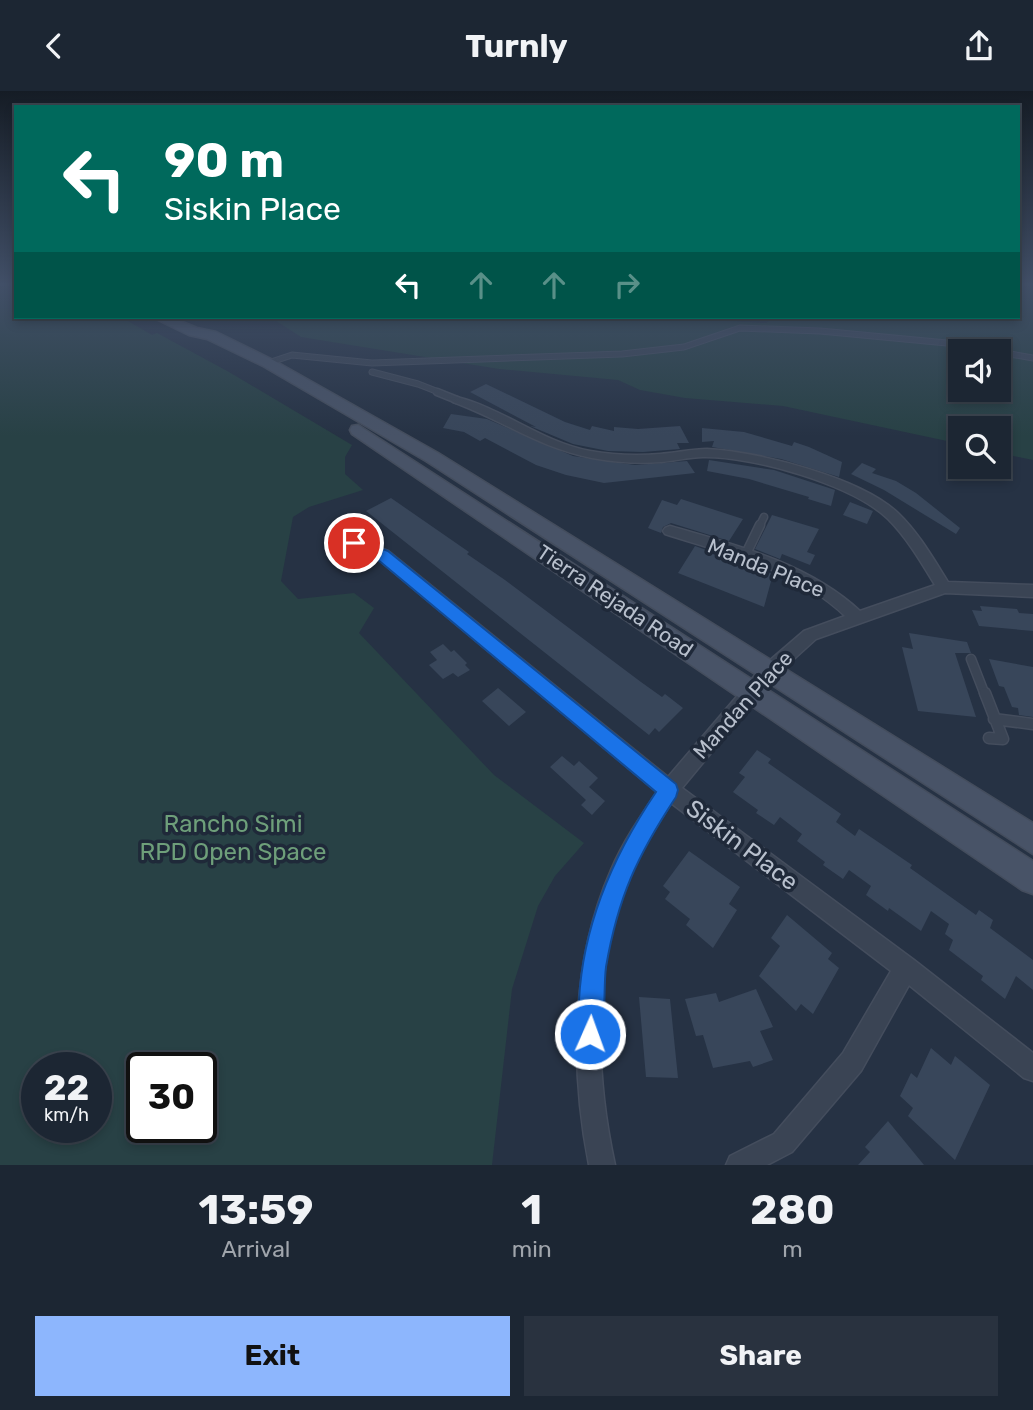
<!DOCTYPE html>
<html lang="en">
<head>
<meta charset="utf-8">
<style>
  body { margin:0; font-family:Rubik,sans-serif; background:#29323f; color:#f1f3f6; height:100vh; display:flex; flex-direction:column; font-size:26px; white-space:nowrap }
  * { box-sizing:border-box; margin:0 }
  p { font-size:23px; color:#a0a5ac }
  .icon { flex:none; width:38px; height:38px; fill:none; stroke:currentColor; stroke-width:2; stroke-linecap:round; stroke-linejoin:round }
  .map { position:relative; height:1074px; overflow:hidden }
  .panel { display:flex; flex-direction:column; background:#1c2633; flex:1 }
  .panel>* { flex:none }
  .top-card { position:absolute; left:14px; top:14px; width:1006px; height:214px; border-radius:0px; box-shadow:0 4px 10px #0003,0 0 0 2px #3a434e; background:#00695c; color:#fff; overflow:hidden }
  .buttons { position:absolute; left:948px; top:248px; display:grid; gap:14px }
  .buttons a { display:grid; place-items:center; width:63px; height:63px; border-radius:0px; background:#1c2633; box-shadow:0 4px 10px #0003,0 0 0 2px #3a434e; font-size:35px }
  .speed { position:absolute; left:21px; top:961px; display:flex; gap:14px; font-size:35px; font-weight:700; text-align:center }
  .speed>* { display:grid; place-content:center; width:91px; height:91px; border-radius:50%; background:#1c2633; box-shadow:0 4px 10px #0003,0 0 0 2px #3a434e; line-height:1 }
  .speed small { font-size:18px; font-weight:400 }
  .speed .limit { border:4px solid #111; border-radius:10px; background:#fff; color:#111 }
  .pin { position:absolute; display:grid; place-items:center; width:60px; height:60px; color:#fff; margin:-30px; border:4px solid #fff; border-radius:50%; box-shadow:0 2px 7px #0007 }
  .me { position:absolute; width:77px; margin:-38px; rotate:2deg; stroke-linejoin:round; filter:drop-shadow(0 0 5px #0008) }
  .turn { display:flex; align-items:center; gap:24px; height:147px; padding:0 35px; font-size:32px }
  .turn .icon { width:91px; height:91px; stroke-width:2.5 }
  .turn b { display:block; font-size:49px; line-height:60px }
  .lanes { display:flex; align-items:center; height:66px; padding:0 35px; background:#0003; justify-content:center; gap:35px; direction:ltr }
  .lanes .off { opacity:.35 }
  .eta { display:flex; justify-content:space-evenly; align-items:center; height:119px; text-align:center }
  .eta b { font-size:42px; font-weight:700; line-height:49px }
  .action { display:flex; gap:14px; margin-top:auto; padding:14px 35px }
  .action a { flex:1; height:80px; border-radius:0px; background:#8db6fd; color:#111; font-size:28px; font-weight:700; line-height:80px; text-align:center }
  .action a+a { background:#29323f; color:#f1f3f6 }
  header { display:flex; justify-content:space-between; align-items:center; height:91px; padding:0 35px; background:#1c2633; font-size:32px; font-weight:700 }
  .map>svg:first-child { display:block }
</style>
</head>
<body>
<header><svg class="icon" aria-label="back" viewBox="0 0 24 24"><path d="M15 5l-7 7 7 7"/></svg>Turnly<svg class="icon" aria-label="share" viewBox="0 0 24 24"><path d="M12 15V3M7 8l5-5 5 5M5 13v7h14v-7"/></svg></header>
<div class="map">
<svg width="1033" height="1074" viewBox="0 0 1033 1074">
  <rect width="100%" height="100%" fill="#263244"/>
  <path fill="#284145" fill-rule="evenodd" d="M0 194H16V226H121L152 244 157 242 229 281 352 354 345 366V383L363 399 309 416 293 426 281 490 298 508 354 502 374 517 359 542 494 684 584 752 555 785 538 815 512 898 492 1074H0ZM37 976H96V1036H37ZM142 976H201V1036H142Z
    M1019 194H1033V369L999 362V338H961V353L783 315 685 307 640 299 618 289 499 278 301 246 270 226H727L728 230 766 232 775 226H1018ZM961 261H999V299H961Z"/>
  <path fill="#38465a" d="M486 293 565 331 590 339 592 335 614 340V336L638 338 680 335 689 352H677L680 358 643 361 608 360 573 353 530 335 536 336 470 301Z
    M451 323 487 328 573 365 635 374 687 370 695 382 604 392 566 384 536 374 485 347 480 350 464 341 443 337Z
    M702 337 744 341 792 355 794 351 809 356 842 371 839 386 781 368 712 356 714 350 702 351Z
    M709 369 774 379 826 396 835 399 831 415 808 408 809 406 749 388 707 380Z
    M862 372 876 378 872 382 896 390 916 402 960 437 956 443 884 399 851 383Z
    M391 407 469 461 467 463 505 489 641 591 662 606 665 603 683 617 659 641 655 637 649 644 366 420Z
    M681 408 743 428 729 450 671 432 663 436 661 442 648 437 662 409 677 414Z
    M850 411 873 420 867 433 843 424Z
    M772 424 819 438 807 461 815 464 810 474 782 463 780 468 755 458Z
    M695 455 773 483 764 516 678 482Z
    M980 515 1017 518 1019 522 1033 523V540L979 535 972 519 982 520Z
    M909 542 967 551 971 562H955L976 626 918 620 902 556 913 558Z
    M443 553 451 561 454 559 467 572 465 574 470 579 458 586 453 582 443 588 429 574 437 569 430 561Z
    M989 568 1033 576V626L1019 624 1018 617 1012 616 1004 596 999 595Z
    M498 597 526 621 509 635 482 610Z
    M757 659 771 668 768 672 841 723 836 731 855 745 859 738 912 774 910 777 976 824 979 819 993 829 990 837 1033 869V899L1016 885 1005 908 981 889 983 885 949 859 953 849 945 843 949 833 931 820 921 840 889 817 888 820 866 804 871 795 849 779 843 788 823 774 825 771 797 750 802 743 780 726 774 734 756 722 758 719 733 701 745 686 739 682Z
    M562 665 574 675 579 670 598 687 589 696 605 710 592 724 581 714 586 709 550 676Z
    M689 760 740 796 729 813 737 819 713 857 686 834 690 828 665 808 670 801 663 795Z
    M787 824 832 862 828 868 839 877 813 923 801 913 796 920 759 885 780 855 771 847Z
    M756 898 773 936 760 940 773 969 753 976 750 970 713 977 703 944 696 945 685 908 716 902 719 911Z
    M639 906 670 908 678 987 646 986Z
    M931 957 951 974 955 965 990 994 955 1069 908 1025 913 1017 900 1005 911 982 917 987Z
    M888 1030 924 1074H858L870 1061 865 1056Z"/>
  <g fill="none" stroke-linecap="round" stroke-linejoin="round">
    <g stroke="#444d5d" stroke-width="7">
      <path id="lane-far3" d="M268 272 292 264 372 272 622 263 684 256 740 237 820 240 947 252 1033 267
        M372 281 418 293 441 302"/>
    </g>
    <g stroke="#444d5d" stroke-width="9">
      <path id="lane-far2" d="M437 301 457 309
        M759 436 764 426"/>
    </g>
    <g stroke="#444d5d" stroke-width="11">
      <path id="lane-far1" d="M745 465 760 434
        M971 568 985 604"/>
    </g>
    <g stroke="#444d5d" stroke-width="13">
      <path id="lane" d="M985 602 1003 648 989 647
        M994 628 1033 633"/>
    </g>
    <g stroke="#444d5d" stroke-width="3">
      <path id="street" d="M457 306C504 318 542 351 590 360 613 364 637 365 660 363 676 362 691 358 707 358 759 361 860 386 898 422 918 441 933 467 948 491L1033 494V506L945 502 816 548 774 586 682 697 914 869 1033 962V990L1024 987 909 894 861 980 792 1061 767 1074H726L730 1065 774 1043 843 962 891 880 671 712C656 736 640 760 629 787 592 876 595 982 615 1074H589C570 978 571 870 611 779 623 751 640 726 657 701L378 468 349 455 347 452 354 447 388 460 668 686 762 576 804 540 845 525C797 479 727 463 665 443L663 440 665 437 670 435C736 454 808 472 860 520L935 494C921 471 907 447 888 428 853 394 753 365 703 366 689 366 675 370 661 371 638 373 614 371 592 367 542 358 500 328 453 311L451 309Z"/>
    </g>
    <g stroke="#444d5d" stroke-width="3">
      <path id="secondary" d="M152 226H170L197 237 216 241 273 269 438 362 1033 732V763L426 370 263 275 207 248 189 244Z
        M358 334 1033 770V803L1022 799 352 343 350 339 352 335Z"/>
    </g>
    <use href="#lane-far3" stroke="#3a4454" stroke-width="5"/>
    <use href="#lane-far2" stroke="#3a4454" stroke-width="6"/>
    <use href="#lane-far1" stroke="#3a4454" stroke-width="8"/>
    <use href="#lane" stroke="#3a4454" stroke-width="10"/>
    <use href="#street" fill="#3a4454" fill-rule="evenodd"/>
    <use href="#secondary" fill="#485367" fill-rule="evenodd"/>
  </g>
  <linearGradient id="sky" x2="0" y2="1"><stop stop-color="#151c25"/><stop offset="0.56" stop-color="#414f67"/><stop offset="1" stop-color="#414f67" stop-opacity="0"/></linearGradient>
  <rect width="1033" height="345" fill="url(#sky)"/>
  <path fill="#1a73e8" stroke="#114b97" stroke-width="2" d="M354 447 388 460 676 693 678 699 676 706C637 765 618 806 606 876 603 900 607 929 598 951L590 955 581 951C575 938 578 923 579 909 583 833 614 763 656 701L377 468 349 455V448Z"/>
  <g text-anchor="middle" stroke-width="7" stroke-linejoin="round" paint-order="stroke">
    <g font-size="21" fill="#b8c0cd" stroke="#1f2939">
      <text transform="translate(766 477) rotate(22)" y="7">Manda Place</text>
      <text transform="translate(615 510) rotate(34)" y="7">Tierra Rejada Road</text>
      <text transform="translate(743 614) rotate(-48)" y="7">Mandan Place</text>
    </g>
    <g font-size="24" fill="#6e9f7a" stroke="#1f2939">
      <text x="233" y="741">Rancho Simi<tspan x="233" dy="28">RPD Open Space</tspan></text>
    </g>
    <g font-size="24" fill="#b8c0cd" stroke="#1f2939">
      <text transform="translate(742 754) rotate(37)" y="8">Siskin Place</text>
    </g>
  </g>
</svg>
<div class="buttons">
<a><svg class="icon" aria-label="sound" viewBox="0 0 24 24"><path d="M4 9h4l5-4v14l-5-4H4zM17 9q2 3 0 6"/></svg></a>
<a><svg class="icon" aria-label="search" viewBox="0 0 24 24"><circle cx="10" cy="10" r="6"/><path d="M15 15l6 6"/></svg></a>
</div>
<div class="speed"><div>22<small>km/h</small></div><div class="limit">30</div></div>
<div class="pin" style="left:354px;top:452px;background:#d93025"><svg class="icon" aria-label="arrive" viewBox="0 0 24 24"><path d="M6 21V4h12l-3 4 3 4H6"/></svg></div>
<svg class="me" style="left:590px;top:943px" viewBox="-20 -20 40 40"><circle r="17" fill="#1a73e8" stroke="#fff" stroke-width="3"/><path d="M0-11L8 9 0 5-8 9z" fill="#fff"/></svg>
<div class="top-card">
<div class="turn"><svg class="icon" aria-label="left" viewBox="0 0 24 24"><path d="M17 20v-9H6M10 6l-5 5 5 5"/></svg><div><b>90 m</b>Siskin Place</div></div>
<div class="lanes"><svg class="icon" aria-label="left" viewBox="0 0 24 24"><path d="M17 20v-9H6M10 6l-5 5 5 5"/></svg><svg class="icon off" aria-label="ahead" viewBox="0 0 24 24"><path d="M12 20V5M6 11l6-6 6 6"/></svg><svg class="icon off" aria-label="ahead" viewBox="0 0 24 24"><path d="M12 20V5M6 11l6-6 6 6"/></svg><svg class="icon off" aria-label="right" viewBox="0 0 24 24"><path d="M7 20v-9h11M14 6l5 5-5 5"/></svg></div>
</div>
</div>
<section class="panel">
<div class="eta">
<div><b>13:59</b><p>Arrival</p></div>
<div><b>1</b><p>min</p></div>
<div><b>280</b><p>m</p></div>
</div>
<div class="action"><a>Exit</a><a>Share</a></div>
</section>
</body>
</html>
